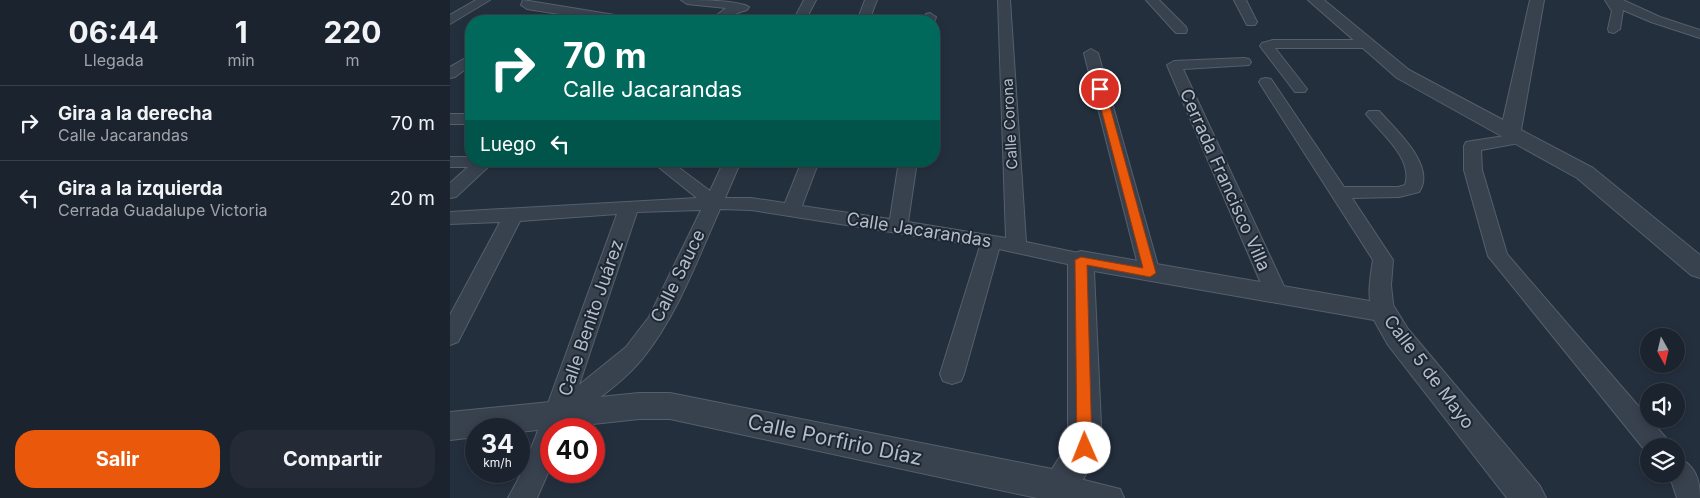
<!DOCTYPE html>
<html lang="es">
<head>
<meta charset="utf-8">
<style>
  body { margin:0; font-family:Inter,sans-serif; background:#242b36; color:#f1f3f6; height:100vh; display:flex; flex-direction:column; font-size:19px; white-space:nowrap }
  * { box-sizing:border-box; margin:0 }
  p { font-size:16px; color:#a0a4aa }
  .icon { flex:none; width:28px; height:28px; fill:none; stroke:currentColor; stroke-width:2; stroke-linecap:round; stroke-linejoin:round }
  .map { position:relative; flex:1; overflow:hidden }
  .details { display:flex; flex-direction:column; background:#1b232e; width:450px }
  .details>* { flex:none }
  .top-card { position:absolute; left:15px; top:15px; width:475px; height:152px; border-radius:20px; box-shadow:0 2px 8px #0003,0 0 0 1px #39404a; background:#00695c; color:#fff; overflow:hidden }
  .needle { width:32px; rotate:172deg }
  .controls { position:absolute; left:1190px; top:328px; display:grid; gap:10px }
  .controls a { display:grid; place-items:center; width:45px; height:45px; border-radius:50%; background:#1b232e; box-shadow:0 2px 8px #0003,0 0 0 1px #39404a; font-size:25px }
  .speed { position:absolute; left:15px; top:418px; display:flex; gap:10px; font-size:25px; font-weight:700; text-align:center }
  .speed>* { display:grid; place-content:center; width:65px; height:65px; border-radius:50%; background:#1b232e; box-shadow:0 2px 8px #0003,0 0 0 1px #39404a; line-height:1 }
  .speed small { font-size:12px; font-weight:400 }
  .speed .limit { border:8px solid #d22; background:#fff; color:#111 }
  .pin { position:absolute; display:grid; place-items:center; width:42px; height:42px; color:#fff; margin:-21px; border:2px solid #fff; border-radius:50%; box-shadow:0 1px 5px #0007 }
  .me { position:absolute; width:55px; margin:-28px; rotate:359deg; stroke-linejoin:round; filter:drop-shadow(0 0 4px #0008) }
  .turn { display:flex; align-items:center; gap:18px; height:105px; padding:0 15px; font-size:22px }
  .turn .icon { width:65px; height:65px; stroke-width:2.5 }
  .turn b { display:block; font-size:35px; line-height:42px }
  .then { display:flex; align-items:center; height:48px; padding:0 15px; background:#0003; gap:10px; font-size:19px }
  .eta { display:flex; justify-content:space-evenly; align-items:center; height:85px; text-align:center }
  .eta b { font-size:30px; font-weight:700; line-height:35px }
  .button { display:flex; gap:10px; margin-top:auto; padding:10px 15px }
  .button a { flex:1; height:58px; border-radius:20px; background:#ea580c; color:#fff; font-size:20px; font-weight:700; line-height:58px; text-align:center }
  .button a+a { background:#242b36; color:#f1f3f6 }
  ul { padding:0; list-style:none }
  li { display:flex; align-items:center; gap:15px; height:75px; padding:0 15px; border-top:1px solid #39404a }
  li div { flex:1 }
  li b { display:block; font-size:19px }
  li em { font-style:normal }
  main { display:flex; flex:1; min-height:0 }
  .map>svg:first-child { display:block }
</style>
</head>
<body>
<main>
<section class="details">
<div class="eta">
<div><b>06:44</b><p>Llegada</p></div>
<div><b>1</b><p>min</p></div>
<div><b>220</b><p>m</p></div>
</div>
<ul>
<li><svg class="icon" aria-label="right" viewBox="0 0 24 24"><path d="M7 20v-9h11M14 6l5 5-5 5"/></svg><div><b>Gira a la derecha</b><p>Calle Jacarandas</p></div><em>70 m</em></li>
<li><svg class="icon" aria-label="left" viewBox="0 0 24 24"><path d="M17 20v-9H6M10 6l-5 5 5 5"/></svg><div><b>Gira a la izquierda</b><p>Cerrada Guadalupe Victoria</p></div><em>20 m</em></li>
</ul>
<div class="button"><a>Salir</a><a>Compartir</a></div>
</section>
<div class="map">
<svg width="1250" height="498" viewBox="0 0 1250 498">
  <rect width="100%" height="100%" fill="#242f3e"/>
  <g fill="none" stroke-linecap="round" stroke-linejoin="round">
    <g stroke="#565f6c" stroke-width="2">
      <path id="minor" d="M26 0H40L0 24V15Z
        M73 0 177 17 183 21H155L77 9 71 5Z
        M231 0C246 0 289 0 299 7L297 10C280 14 278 21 259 21L276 8 237 4Z
        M354 0H366L355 21H343Z
        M415 0H427L419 21H407Z
        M548 0H560L576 242 638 255 641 260 638 265 631 267 549 249 514 374 511 381 502 384 493 381 490 374 530 246 301 210 270 209C247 260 228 314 193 358 173 383 143 402 118 421L115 429H101V466L87 498H58L70 476 89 428 167 214 70 221 8 342 0 345V315L50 222 0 224V212L247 198 201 161H220L260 191 274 161H291L275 198H301L335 203 352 161H369L352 206 440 219 449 161H467L458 222 556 238ZM251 210 199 317 176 347 129 385 187 212Z
        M696 0H709L736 27 737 30 736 33H726Z
        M784 0H796L807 22 805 25H797Z
        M1155 0H1173L1210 17 1250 30V38L1201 22 1173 10 1170 29 1164 33 1159 32 1158 29 1162 11Z
        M480 13 486 17 484 23V21H473L476 14Z
        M823 40H917L924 44 917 48H825L857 89 855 92H845L810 46 812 43Z
        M641 49 648 53 710 273 707 278 700 280 693 278 690 273 634 53Z
        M21 55V65L5 77 0 78V67Z
        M794 58 799 59 801 62 799 65 733 69 838 295 835 300 827 303 819 300 816 295 717 65 724 61Z
        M816 78 821 79 894 187H948L955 185C964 158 930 133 916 114L919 111H929C945 129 987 166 969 192L949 197 902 198 943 260 941 285 944 312 941 318 933 320 925 318C916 301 920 278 923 260L809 82 811 79Z
        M0 114H21V124H0Z
        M1074 133 1080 135 1082 138 1080 141 1031 150 1032 170 1057 254 1216 438 1220 446H1199L1198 454 1038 256 1014 170V146L1016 142 1022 141Z
        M0 157H21V161H74L72 165 38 167 6 197 0 198V183L18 167H0Z
        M1226 457C1245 464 1250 479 1250 498H1227L1222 483 1215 474H1226Z
        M610 474 670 489 674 498H605L600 496 596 487 600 478Z"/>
    </g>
    <g stroke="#565f6c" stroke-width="2">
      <path id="tertiary" d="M858 0H874L959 70 1053 120 1080 0H1094L1071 130 1143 168 1250 255V278L1241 275 1127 178 947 78Z
        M631 251 943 305 958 329 1090 486 1096 498H1057L938 345 924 320 644 271 652 447 622 498H587L220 419H189L69 432V429H26V437L0 440V412L189 393H220L602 469 618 444V260L622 254Z"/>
    </g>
    <use href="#minor" fill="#38414e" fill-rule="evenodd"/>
    <use href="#tertiary" fill="#38414e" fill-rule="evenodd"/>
  </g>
  <path fill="#ea580c" stroke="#983908" d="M647 87 655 89 706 273 700 277 637 265 642 448 640 452 635 454 630 452 627 448 625 260 631 257 693 268 646 89Z"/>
  <g text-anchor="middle" stroke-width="4" stroke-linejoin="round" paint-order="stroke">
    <g font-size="15" fill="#b4bcc9" stroke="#1d2633">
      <text transform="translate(560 124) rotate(-93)" y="5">Calle Corona</text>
    </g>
    <g font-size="18" fill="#b4bcc9" stroke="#1d2633">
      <text transform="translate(775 180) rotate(66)" y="6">Cerrada Francisco Villa</text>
      <text transform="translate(469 230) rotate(9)" y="6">Calle Jacarandas</text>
      <text transform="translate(228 276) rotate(-64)" y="6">Calle Sauce</text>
      <text transform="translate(141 318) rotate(-71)" y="6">Calle Benito Juárez</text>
      <text transform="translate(979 372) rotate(53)" y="6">Calle 5 de Mayo</text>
    </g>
    <g font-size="21" fill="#b4bcc9" stroke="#1d2633">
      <text transform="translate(385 440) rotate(12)" y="7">Calle Porfirio Díaz</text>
    </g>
  </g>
</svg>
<div class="controls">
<a><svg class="needle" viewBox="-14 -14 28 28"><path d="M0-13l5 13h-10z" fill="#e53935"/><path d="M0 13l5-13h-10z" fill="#a0a4aa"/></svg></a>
<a><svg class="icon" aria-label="sound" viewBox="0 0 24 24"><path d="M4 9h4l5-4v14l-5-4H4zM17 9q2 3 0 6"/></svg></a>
<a><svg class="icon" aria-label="layers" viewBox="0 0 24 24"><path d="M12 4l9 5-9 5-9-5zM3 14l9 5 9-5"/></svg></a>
</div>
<div class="speed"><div>34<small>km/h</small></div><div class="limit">40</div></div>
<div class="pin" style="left:650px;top:89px;background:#d93025"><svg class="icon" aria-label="arrive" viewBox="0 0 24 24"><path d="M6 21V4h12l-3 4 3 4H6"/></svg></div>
<svg class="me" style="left:635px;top:448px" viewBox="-20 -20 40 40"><circle r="19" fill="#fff"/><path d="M0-13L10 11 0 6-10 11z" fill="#ea580c"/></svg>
<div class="top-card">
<div class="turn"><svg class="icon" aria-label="right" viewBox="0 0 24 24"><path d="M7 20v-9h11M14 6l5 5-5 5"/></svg><div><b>70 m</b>Calle Jacarandas</div></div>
<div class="then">Luego<svg class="icon" aria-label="left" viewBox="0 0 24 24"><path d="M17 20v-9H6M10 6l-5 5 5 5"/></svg></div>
</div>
</div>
</main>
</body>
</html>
